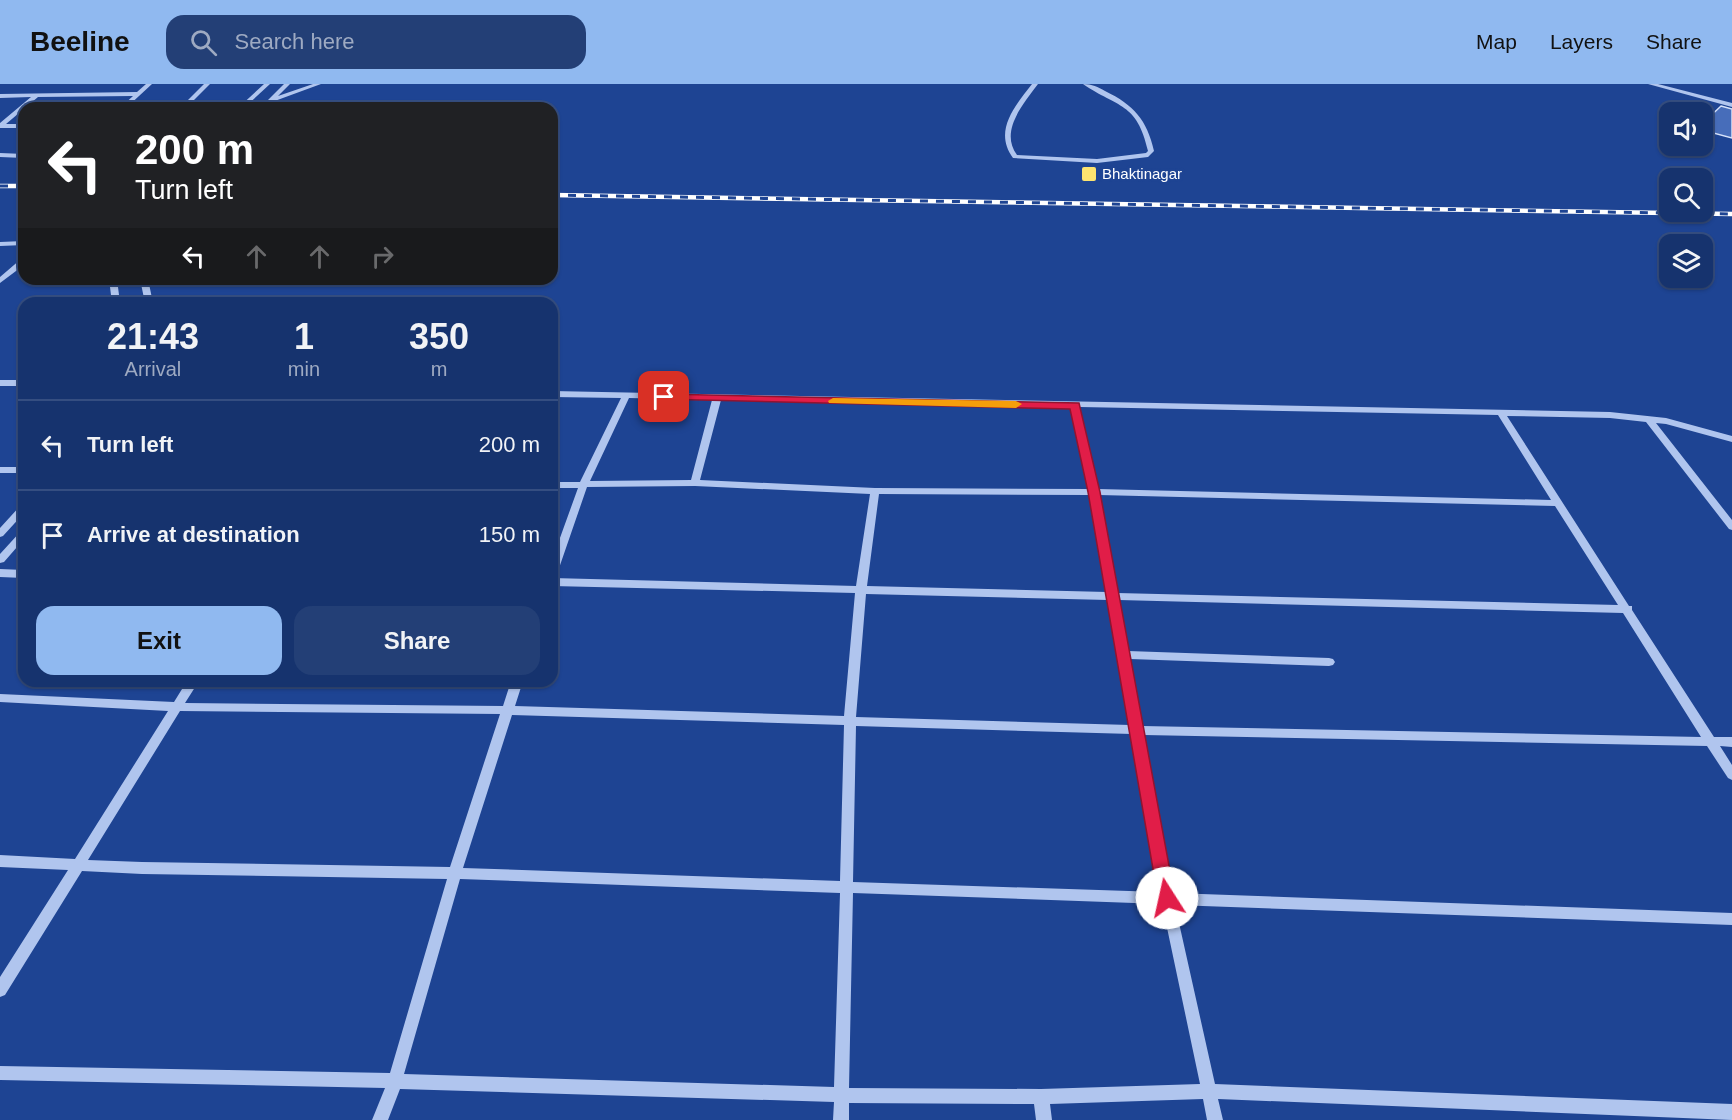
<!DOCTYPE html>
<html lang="en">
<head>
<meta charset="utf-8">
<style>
  body { margin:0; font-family:Arial,sans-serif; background:#233f76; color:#f1f3f6; height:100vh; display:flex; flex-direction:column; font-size:22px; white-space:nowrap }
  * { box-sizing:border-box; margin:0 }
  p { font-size:20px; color:#9eaac2 }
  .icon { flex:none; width:33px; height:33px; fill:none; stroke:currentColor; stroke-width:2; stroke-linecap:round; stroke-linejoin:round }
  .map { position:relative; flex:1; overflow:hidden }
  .side { position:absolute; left:18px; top:213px; width:540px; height:390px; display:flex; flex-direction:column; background:#16336e; border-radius:18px; box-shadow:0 2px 4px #0004,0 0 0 2px #354e81 }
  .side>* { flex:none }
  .banner { position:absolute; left:18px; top:18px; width:540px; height:183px; border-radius:18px; box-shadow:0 2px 4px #0004,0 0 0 2px #354e81; background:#202124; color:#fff; overflow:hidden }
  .tools { position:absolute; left:1659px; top:18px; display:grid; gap:12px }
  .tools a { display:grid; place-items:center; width:54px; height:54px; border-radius:12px; background:#16336e; box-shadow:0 2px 4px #0004,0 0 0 2px #354e81; font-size:30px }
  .pin { position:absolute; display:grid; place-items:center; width:51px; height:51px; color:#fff; margin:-26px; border-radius:12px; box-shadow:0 3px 9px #0006 }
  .me { position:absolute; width:66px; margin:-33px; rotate:350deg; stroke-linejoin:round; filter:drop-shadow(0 0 4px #0008) }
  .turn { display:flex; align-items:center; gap:21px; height:126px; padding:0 18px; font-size:27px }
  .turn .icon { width:78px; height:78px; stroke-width:2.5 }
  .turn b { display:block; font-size:42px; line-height:51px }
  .lanes { display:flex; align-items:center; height:57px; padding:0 18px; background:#0003; justify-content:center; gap:30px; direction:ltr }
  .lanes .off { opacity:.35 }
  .eta { display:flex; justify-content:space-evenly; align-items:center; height:102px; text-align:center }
  .eta b { font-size:36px; font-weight:700; line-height:42px }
  .action { display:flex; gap:12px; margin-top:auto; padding:12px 18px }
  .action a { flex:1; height:69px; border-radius:18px; background:#90b9f0; color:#111; font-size:24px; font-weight:700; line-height:69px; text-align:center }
  .action a+a { background:#233f76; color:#f1f3f6 }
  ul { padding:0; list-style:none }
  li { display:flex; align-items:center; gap:18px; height:90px; padding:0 18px; border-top:2px solid #354e81 }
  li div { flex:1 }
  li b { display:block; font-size:22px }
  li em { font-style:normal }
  header { display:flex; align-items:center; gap:36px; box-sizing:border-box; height:84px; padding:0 30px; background:#90b9f0; color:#111 }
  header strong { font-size:28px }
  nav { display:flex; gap:33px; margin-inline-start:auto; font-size:21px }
  .search { width:420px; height:54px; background:#233f76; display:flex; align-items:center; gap:15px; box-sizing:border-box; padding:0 21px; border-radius:18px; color:#9eaac2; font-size:22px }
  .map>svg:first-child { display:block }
</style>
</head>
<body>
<header>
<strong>Beeline</strong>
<div class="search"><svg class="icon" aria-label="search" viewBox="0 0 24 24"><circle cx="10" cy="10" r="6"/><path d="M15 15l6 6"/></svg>Search here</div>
<nav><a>Map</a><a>Layers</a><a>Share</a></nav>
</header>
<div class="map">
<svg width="1732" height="1036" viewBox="0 0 1732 1036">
  <rect width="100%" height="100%" fill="#1e4493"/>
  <path fill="#476dba" stroke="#d6e2fa" stroke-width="1.5" d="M1721 22 1732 25V54L1702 46V40Z"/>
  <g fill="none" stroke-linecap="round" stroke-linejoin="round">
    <path fill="#b0c5ee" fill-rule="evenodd" d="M146 0H152L126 24H120L133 12 38 13 6 40H24V44H0V39L31 13 0 14V10L137 8Z
      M204 0H210L186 24H180Z
      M264 0H270L244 24H238Z
      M284 0H290L278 12 313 0H321L272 18 266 24H260Z
      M1032 0H1038C1024 19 999 47 1017 71L1097 75 1146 69 1148 67C1137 18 1118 24 1083 0 1092 0 1098 3 1105 7 1134 21 1147 36 1154 67L1148 73 1097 79 1013 74C993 47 1015 22 1032 0Z
      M1648 0H1658L1732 19V23Z
      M0 69 24 70V74L0 73Z
      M24 157V161L0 162V158Z
      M21 175H24V181L0 199V193Z
      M109 195H117L120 219H112Z
      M140 195H148L153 219H145Z
      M0 296H24V302H0Z
      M552 307 1610 328 1666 334 1732 352V358L1666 340 1656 339 1732 436V446L1729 445 1646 338 1610 334 1507 332 1629 522H1632V526L1714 653H1732V663L1720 662 1732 681V696L1728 694 1707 662 1144 651 1173 809 1732 829V841L1175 821 1215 1000 1732 1020V1036L1218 1015 1223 1036H1207L1203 1015 1050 1020 1052 1036H1036L1034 1020 849 1019V1036H833L834 1018 400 1005 388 1036H372L385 1004 0 996V982L390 989 447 795 142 790 82 787 5 911 0 913V893L68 786 0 783V771L75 775 168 627 0 618V610L174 618 187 597H199L185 619 503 622 511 597H523L515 622 844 632 855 509 552 502V494L856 502 870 410 695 402 587 403 557 490 552 494V476L578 404H552V398H580L621 314 552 313ZM629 314 712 316 691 396 590 397ZM721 316 1071 323 1089 405 875 404 700 396ZM1080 323 1498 331 1551 416 1098 405ZM879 410 1090 411 1107 508 867 502ZM1099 411 1555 422 1618 521 1117 509ZM866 510 1108 516 1130 641 856 633ZM1119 516 1623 529 1701 653 1142 642 1130 575 1329 582 1333 581 1335 578 1333 575 1329 574 1128 567ZM180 627 500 630 450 783 142 778 88 776ZM512 631 844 641 840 797 463 784ZM856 642 1132 650 1159 808 853 798ZM460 795 840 809 834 1003 404 990ZM853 809 1162 820 1200 1000 1041 1005 849 1004Z
      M0 383H24V389H0Z
      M24 420V429L3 452 0 453V444L21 421Z
      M24 446V455L4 478 0 479V470L21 447Z
      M0 485 24 486V494L0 493Z"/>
    <g stroke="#fff" stroke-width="4.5">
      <path id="rail" d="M0 102H24
        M552 111 1732 130"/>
    </g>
    <use href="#rail" stroke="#1e4493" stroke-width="3" stroke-dasharray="8" stroke-linecap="butt"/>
  </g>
  <path fill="#e11d48" stroke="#92132f" stroke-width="1.5" d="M664 310 1079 319 1100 408 1175 814 1173 820 1167 822 1160 820 1158 814 1088 408 1070 325 660 315V311Z"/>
  <path fill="#f59e0b" d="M833 314 1016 317 1022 320 1016 324 829 319 828 317Z"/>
  <rect fill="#fde470" stroke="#1e4493" stroke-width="2" x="1081" y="82" width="16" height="16" rx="3"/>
  <g text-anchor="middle" stroke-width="6" stroke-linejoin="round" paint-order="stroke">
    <g font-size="15" fill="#fff" stroke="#1e4493" text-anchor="start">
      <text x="1102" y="95">Bhaktinagar</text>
    </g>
  </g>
</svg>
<div class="tools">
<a><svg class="icon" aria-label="sound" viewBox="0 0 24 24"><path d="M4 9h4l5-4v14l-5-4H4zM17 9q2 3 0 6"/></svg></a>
<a><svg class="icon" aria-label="search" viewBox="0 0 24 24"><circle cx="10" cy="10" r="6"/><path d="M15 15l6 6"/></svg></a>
<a><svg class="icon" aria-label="layers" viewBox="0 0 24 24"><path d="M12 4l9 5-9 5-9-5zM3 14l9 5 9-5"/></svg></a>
</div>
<div class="pin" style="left:664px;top:313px;background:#d93025"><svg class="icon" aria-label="arrive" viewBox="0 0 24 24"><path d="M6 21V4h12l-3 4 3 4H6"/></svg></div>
<svg class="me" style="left:1167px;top:814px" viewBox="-20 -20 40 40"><circle r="19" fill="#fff"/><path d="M0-13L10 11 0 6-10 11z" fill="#e11d48"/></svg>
<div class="banner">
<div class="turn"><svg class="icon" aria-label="left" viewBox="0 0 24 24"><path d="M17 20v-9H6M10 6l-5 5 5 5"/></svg><div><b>200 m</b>Turn left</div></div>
<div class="lanes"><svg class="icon" aria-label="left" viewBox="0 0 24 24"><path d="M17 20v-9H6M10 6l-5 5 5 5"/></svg><svg class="icon off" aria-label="ahead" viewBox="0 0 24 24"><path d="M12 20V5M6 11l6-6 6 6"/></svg><svg class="icon off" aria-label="ahead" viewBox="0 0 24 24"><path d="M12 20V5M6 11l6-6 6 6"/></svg><svg class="icon off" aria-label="right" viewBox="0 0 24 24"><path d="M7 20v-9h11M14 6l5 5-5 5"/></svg></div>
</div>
<section class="side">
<div class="eta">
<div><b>21:43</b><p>Arrival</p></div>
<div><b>1</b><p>min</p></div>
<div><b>350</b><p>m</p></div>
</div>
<ul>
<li><svg class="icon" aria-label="left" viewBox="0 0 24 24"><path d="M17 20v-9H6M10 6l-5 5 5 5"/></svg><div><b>Turn left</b></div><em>200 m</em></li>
<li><svg class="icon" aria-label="arrive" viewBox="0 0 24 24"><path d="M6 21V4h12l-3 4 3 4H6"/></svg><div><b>Arrive at destination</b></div><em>150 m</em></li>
</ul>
<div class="action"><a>Exit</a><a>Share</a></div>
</section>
</div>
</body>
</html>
